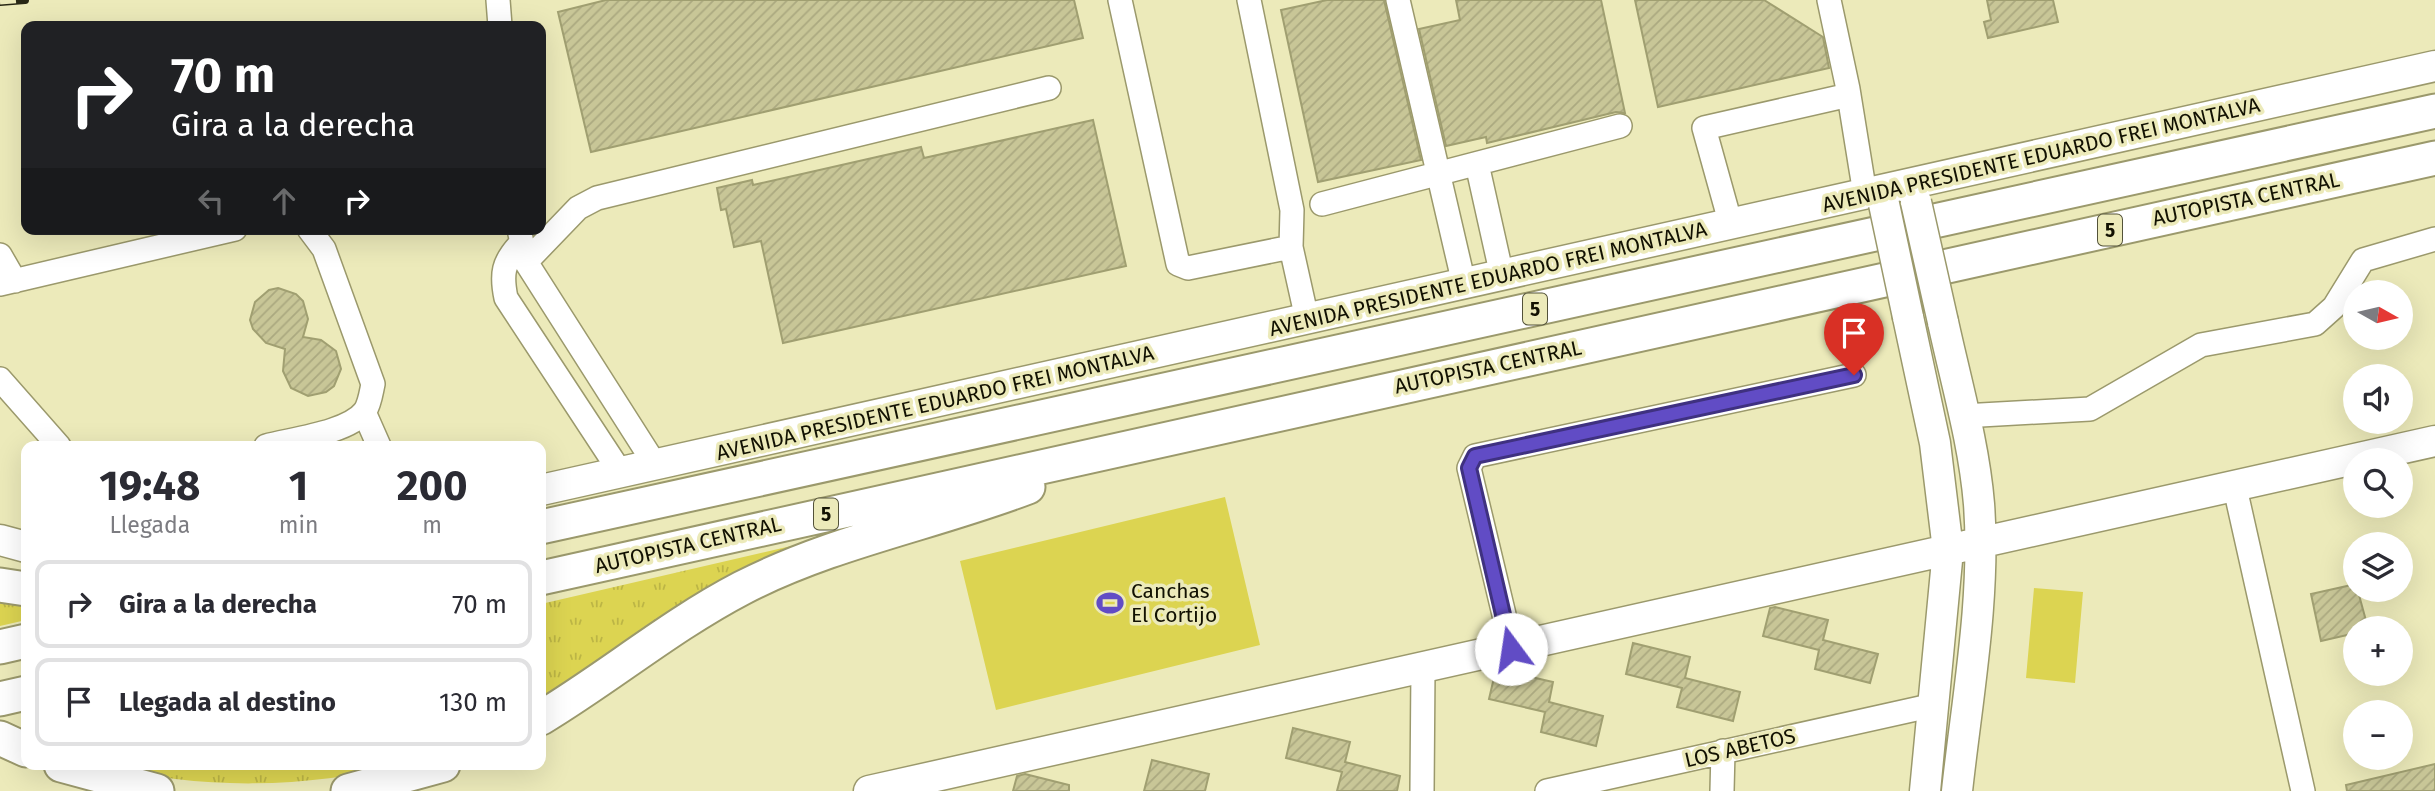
<!DOCTYPE html>
<html lang="es">
<head>
<meta charset="utf-8">
<style>
  body { margin:0; font-family:"Fira Sans",sans-serif; background:#f2f2f3; color:#2b2b33; height:100vh; display:flex; flex-direction:column; font-size:26px; white-space:nowrap }
  * { box-sizing:border-box; margin:0 }
  p { font-size:23px; color:#7c7c81 }
  .icon { flex:none; width:38px; height:38px; fill:none; stroke:currentColor; stroke-width:2; stroke-linecap:round; stroke-linejoin:round }
  .map { position:relative; flex:1; overflow:hidden }
  .side { position:absolute; left:21px; top:441px; width:525px; height:329px; display:flex; flex-direction:column; background:#fff; border-radius:14px; box-shadow:0 7px 28px #0002 }
  .side>* { flex:none }
  .hud { position:absolute; left:21px; top:21px; width:525px; height:214px; border-radius:14px; box-shadow:0 7px 28px #0002; background:#202124; color:#fff; overflow:hidden }
  .needle { width:46px; rotate:98deg }
  .buttons { position:absolute; left:2343px; top:280px; display:grid; gap:14px }
  .buttons a { display:grid; place-items:center; width:70px; height:70px; border-radius:50%; background:#fff; box-shadow:0 7px 28px #0002; font-size:35px }
  .pin { position:absolute; display:grid; place-items:center; width:60px; height:60px; color:#fff; margin:-72px -30px; border-radius:50% 50% 50% 0; rotate:-45deg; box-shadow:0 0 7px #0007 }
  .pin .icon { rotate:45deg }
  .me { position:absolute; width:77px; margin:-38px; rotate:346deg; stroke-linejoin:round; filter:drop-shadow(0 0 5px #0008) }
  .turn { display:flex; align-items:center; gap:24px; height:147px; padding:0 35px; font-size:32px }
  .turn .icon { width:91px; height:91px; stroke-width:2.5 }
  .turn b { display:block; font-size:49px; line-height:60px }
  .lanes { display:flex; align-items:center; height:66px; padding:0 35px; background:#0003; justify-content:center; gap:35px; direction:ltr }
  .lanes .off { opacity:.35 }
  .eta { display:flex; justify-content:space-evenly; align-items:center; height:119px; text-align:center }
  .eta b { font-size:42px; font-weight:700; line-height:49px }
  ul { padding:0; list-style:none }
  li { display:flex; align-items:center; gap:21px; height:88px; margin:0 14px 10px; padding:0 21px; border:4px solid #e1e1e2; border-radius:14px }
  li div { flex:1 }
  li b { display:block; font-size:26px }
  li em { font-style:normal }
  .map>svg:first-child { display:block }
</style>
</head>
<body>
<div class="map">
<svg width="2435" height="791" viewBox="0 0 2435 791">
  <defs>
    <pattern id="grass-tufts" width="24" height="20" patternUnits="userSpaceOnUse" patternTransform="scale(1.75)"><rect width="24" height="20" fill="#dcd451"/><path d="M3 7l-1-3M5 7V3M7 7l1-3M15 17l-1-3M17 17v-4M19 17l1-3" fill="none" stroke="#bcb545"/></pattern>
    <pattern id="building-hatch" width="6" height="6" patternUnits="userSpaceOnUse" patternTransform="scale(1.75)"><rect width="6" height="6" fill="#c8c697"/><path d="M-1 1l2-2M0 6l6-6M5 7l2-2" fill="none" stroke="#aba980"/></pattern>
  </defs>
  <rect width="100%" height="100%" fill="#eceaba"/>
  <path fill="url(#grass-tufts)" d="M817 540 541 702V604Z
    M0 601 26 604V620L0 626Z
    M103 765H404C304 788 202 791 103 765Z"/>
  <path fill="#dcd451" d="M1225 497 1260 645 996 710 960 561Z
    M2034 588 2083 592 2075 683 2026 678Z"/>
  <path fill="url(#building-hatch)" stroke="#a09f71" stroke-width="2" d="M606 0H1074L1083 38 591 152 558 12Z
    M1327 0H1384L1421 160 1318 182 1281 10Z
    M1456 0H1601L1625 113 1616 112 1487 143 1486 137 1446 146 1419 29 1460 20Z
    M1635 0H1764L1823 37 1829 68 1658 107Z
    M1987 0H2053L2058 22 1988 38 1984 22 1991 20Z
    M1093 120 1126 266 783 343 761 241 734 247 726 209 721 210 717 188 752 180 753 185 921 147 924 158Z
    M278 288 296 294 303 301 308 319 303 337 321 340 336 351 341 369 334 386 326 392 308 396 291 388 283 371 285 349 266 343 253 329 250 320 255 302 269 290Z
    M2356 584 2368 628H2356V633L2321 641 2311 594Z
    M1775 607 1828 620 1823 640 1878 654 1870 683 1815 669 1819 650 1763 636 1770 608Z
    M1633 643 1690 657 1685 678 1740 692 1733 721 1677 707 1682 688 1626 674Z
    M1496 669 1553 682 1549 702 1603 716 1596 746 1541 732 1545 712 1489 699Z
    M1293 728 1350 742 1345 762 1400 776 1397 791H1337L1342 772 1286 758Z
    M1152 760 1209 774 1205 791H1144Z
    M2435 764V791H2347L2346 785Z
    M1025 774 1069 785V791H1013L1017 776Z"/>
  <g fill="none" stroke-linecap="round" stroke-linejoin="round">
    <g stroke="#9b996c" stroke-width="26">
      <path id="minor" d="M498 0 500 26
        M1120 0 1178 264 1188 268 1291 247
        M1249 0 1292 210 1291 247 1307 319
        M1398 0 1464 284
        M1829 0 1848 89 1865 194
        M1477 164 1502 276
        M1322 204 1620 126
        M1731 225 1704 128 1849 95
        M519 229 526 262 656 466
        M520 244C503 262 501 274 506 298L621 473
        M0 255 15 281
        M526 262 578 208 597 198 1049 88
        M0 284 235 229
        M0 379 59 446
        M364 412 379 446
        M1963 416 2090 409 2201 345 2315 324 2334 307 2363 260 2435 239
        M266 446C292 439 348 433 365 411 370 403 371 393 373 384L324 249 309 229
        M2235 488 2303 791
        M1512 648 1469 468 1475 456 1854 375
        M1422 791 1423 668
        M1547 791 1934 705
        M1722 791 1723 751"/>
    </g>
    <g stroke="#9b996c" stroke-width="33">
      <path id="major" d="M1908 317 1935 443 1948 550 1925 791
        M1943 322C1956 382 1974 443 1979 504 1986 597 1967 699 1957 791
        M541 490 2435 66
        M0 540 26 547
        M869 791 2435 441"/>
    </g>
    <g stroke="#9b996c" stroke-width="37">
      <path id="highway" d="M541 527 2435 111
        M541 578 2435 158
        M0 585 26 589
        M0 647 26 641
        M0 699 26 693
        M541 718C609 677 671 625 742 588 833 541 934 523 1028 487
        M0 738 26 750
        M61 765 157 791
        M348 791 443 765"/>
    </g>
    <use href="#minor" stroke="#fff" stroke-width="23"/>
    <use href="#major" stroke="#fff" stroke-width="30"/>
    <use href="#highway" stroke="#fff" stroke-width="33"/>
    <g stroke="#282715" stroke-width="8">
      <path id="rail" d="M0 2 25 0"/>
    </g>
    <use href="#rail" stroke="#eceaba" stroke-width="5" stroke-dasharray="16" stroke-linecap="butt"/>
    <g stroke="#9b996c" stroke-width="33" stroke-linecap="butt">
      <path id="major-bridge" d="M1916 202 1943 322
        M1884 204 1908 317"/>
    </g>
    <use href="#major-bridge" stroke="#fff" stroke-width="30"/>
  </g>
  <g fill="none" stroke-linecap="round" stroke-linejoin="round">
    <g stroke="#3f3180" stroke-width="18">
      <path id="route" d="M1511 649 1469 468 1475 456 1854 375"/>
    </g>
    <use href="#route" stroke="#614cc5" stroke-width="12"/>
  </g>
  <defs>
    <g id="stadium-bare" transform="scale(2.1)"><path d="M0-5a6.5 5 0 1 0 0 10a6.5 5 0 1 0 0-10ZM-3.5-1.8h7v3.6h-7Z" fill="#614cc5" stroke="#eceaba" stroke-width="2.5" paint-order="stroke"/></g>
  </defs>
  <g fill-rule="evenodd">
    <use href="#stadium-bare" x="1110" y="603"/>
  </g>
  <g text-anchor="middle" stroke-width="7" stroke-linejoin="round" paint-order="stroke">
    <g fill="#eceaba" stroke="#535239" stroke-width="2">
      <rect x="2098" y="214.5" width="24" height="31" rx="5"/>
      <rect x="1523" y="293.5" width="24" height="31" rx="5"/>
      <rect x="814" y="498.5" width="24" height="31" rx="5"/>
    </g>
    <g font-size="19" font-weight="bold" fill="#121102">
      <text x="2110" y="237">5</text>
      <text x="1535" y="316">5</text>
      <text x="826" y="521">5</text>
    </g>
    <g font-size="21" fill="#121102" stroke="#eceaba">
      <text transform="translate(2041 155) rotate(-13)" y="7">AVENIDA PRESIDENTE EDUARDO FREI MONTALVA</text>
      <text transform="translate(2246 199) rotate(-12)" y="7">AUTOPISTA CENTRAL</text>
      <text transform="translate(1488 279) rotate(-13)" y="7">AVENIDA PRESIDENTE EDUARDO FREI MONTALVA</text>
      <text transform="translate(1488 367) rotate(-12)" y="7">AUTOPISTA CENTRAL</text>
      <text transform="translate(935 403) rotate(-13)" y="7">AVENIDA PRESIDENTE EDUARDO FREI MONTALVA</text>
      <text transform="translate(688 545) rotate(-13)" y="7">AUTOPISTA CENTRAL</text>
      <text transform="translate(1740 748) rotate(-13)" y="7">LOS ABETOS</text>
    </g>
    <g font-size="21" fill="#121102" stroke="#eceaba" text-anchor="start">
      <text x="1131" y="598">Canchas<tspan x="1131" dy="24">El Cortijo</tspan></text>
    </g>
  </g>
</svg>
<div class="buttons">
<a><svg class="needle" viewBox="-14 -14 28 28"><path d="M0-13l5 13h-10z" fill="#e53935"/><path d="M0 13l5-13h-10z" fill="#7c7c81"/></svg></a>
<a><svg class="icon" aria-label="sound" viewBox="0 0 24 24"><path d="M4 9h4l5-4v14l-5-4H4zM17 9q2 3 0 6"/></svg></a>
<a><svg class="icon" aria-label="search" viewBox="0 0 24 24"><circle cx="10" cy="10" r="6"/><path d="M15 15l6 6"/></svg></a>
<a><svg class="icon" aria-label="layers" viewBox="0 0 24 24"><path d="M12 4l9 5-9 5-9-5zM3 14l9 5 9-5"/></svg></a>
<a>+</a>
<a>−</a>
</div>
<div class="pin" style="left:1854px;top:375px;background:#d93025"><svg class="icon" aria-label="arrive" viewBox="0 0 24 24"><path d="M6 21V4h12l-3 4 3 4H6"/></svg></div>
<svg class="me" style="left:1511px;top:649px" viewBox="-20 -20 40 40"><circle r="19" fill="#fff"/><path d="M0-13L10 11 0 6-10 11z" fill="#614cc5"/></svg>
<div class="hud">
<div class="turn"><svg class="icon" aria-label="right" viewBox="0 0 24 24"><path d="M7 20v-9h11M14 6l5 5-5 5"/></svg><div><b>70 m</b>Gira a la derecha</div></div>
<div class="lanes"><svg class="icon off" aria-label="left" viewBox="0 0 24 24"><path d="M17 20v-9H6M10 6l-5 5 5 5"/></svg><svg class="icon off" aria-label="ahead" viewBox="0 0 24 24"><path d="M12 20V5M6 11l6-6 6 6"/></svg><svg class="icon" aria-label="right" viewBox="0 0 24 24"><path d="M7 20v-9h11M14 6l5 5-5 5"/></svg></div>
</div>
<section class="side">
<div class="eta">
<div><b>19:48</b><p>Llegada</p></div>
<div><b>1</b><p>min</p></div>
<div><b>200</b><p>m</p></div>
</div>
<ul>
<li><svg class="icon" aria-label="right" viewBox="0 0 24 24"><path d="M7 20v-9h11M14 6l5 5-5 5"/></svg><div><b>Gira a la derecha</b></div><em>70 m</em></li>
<li><svg class="icon" aria-label="arrive" viewBox="0 0 24 24"><path d="M6 21V4h12l-3 4 3 4H6"/></svg><div><b>Llegada al destino</b></div><em>130 m</em></li>
</ul>
</section>
</div>
</body>
</html>
